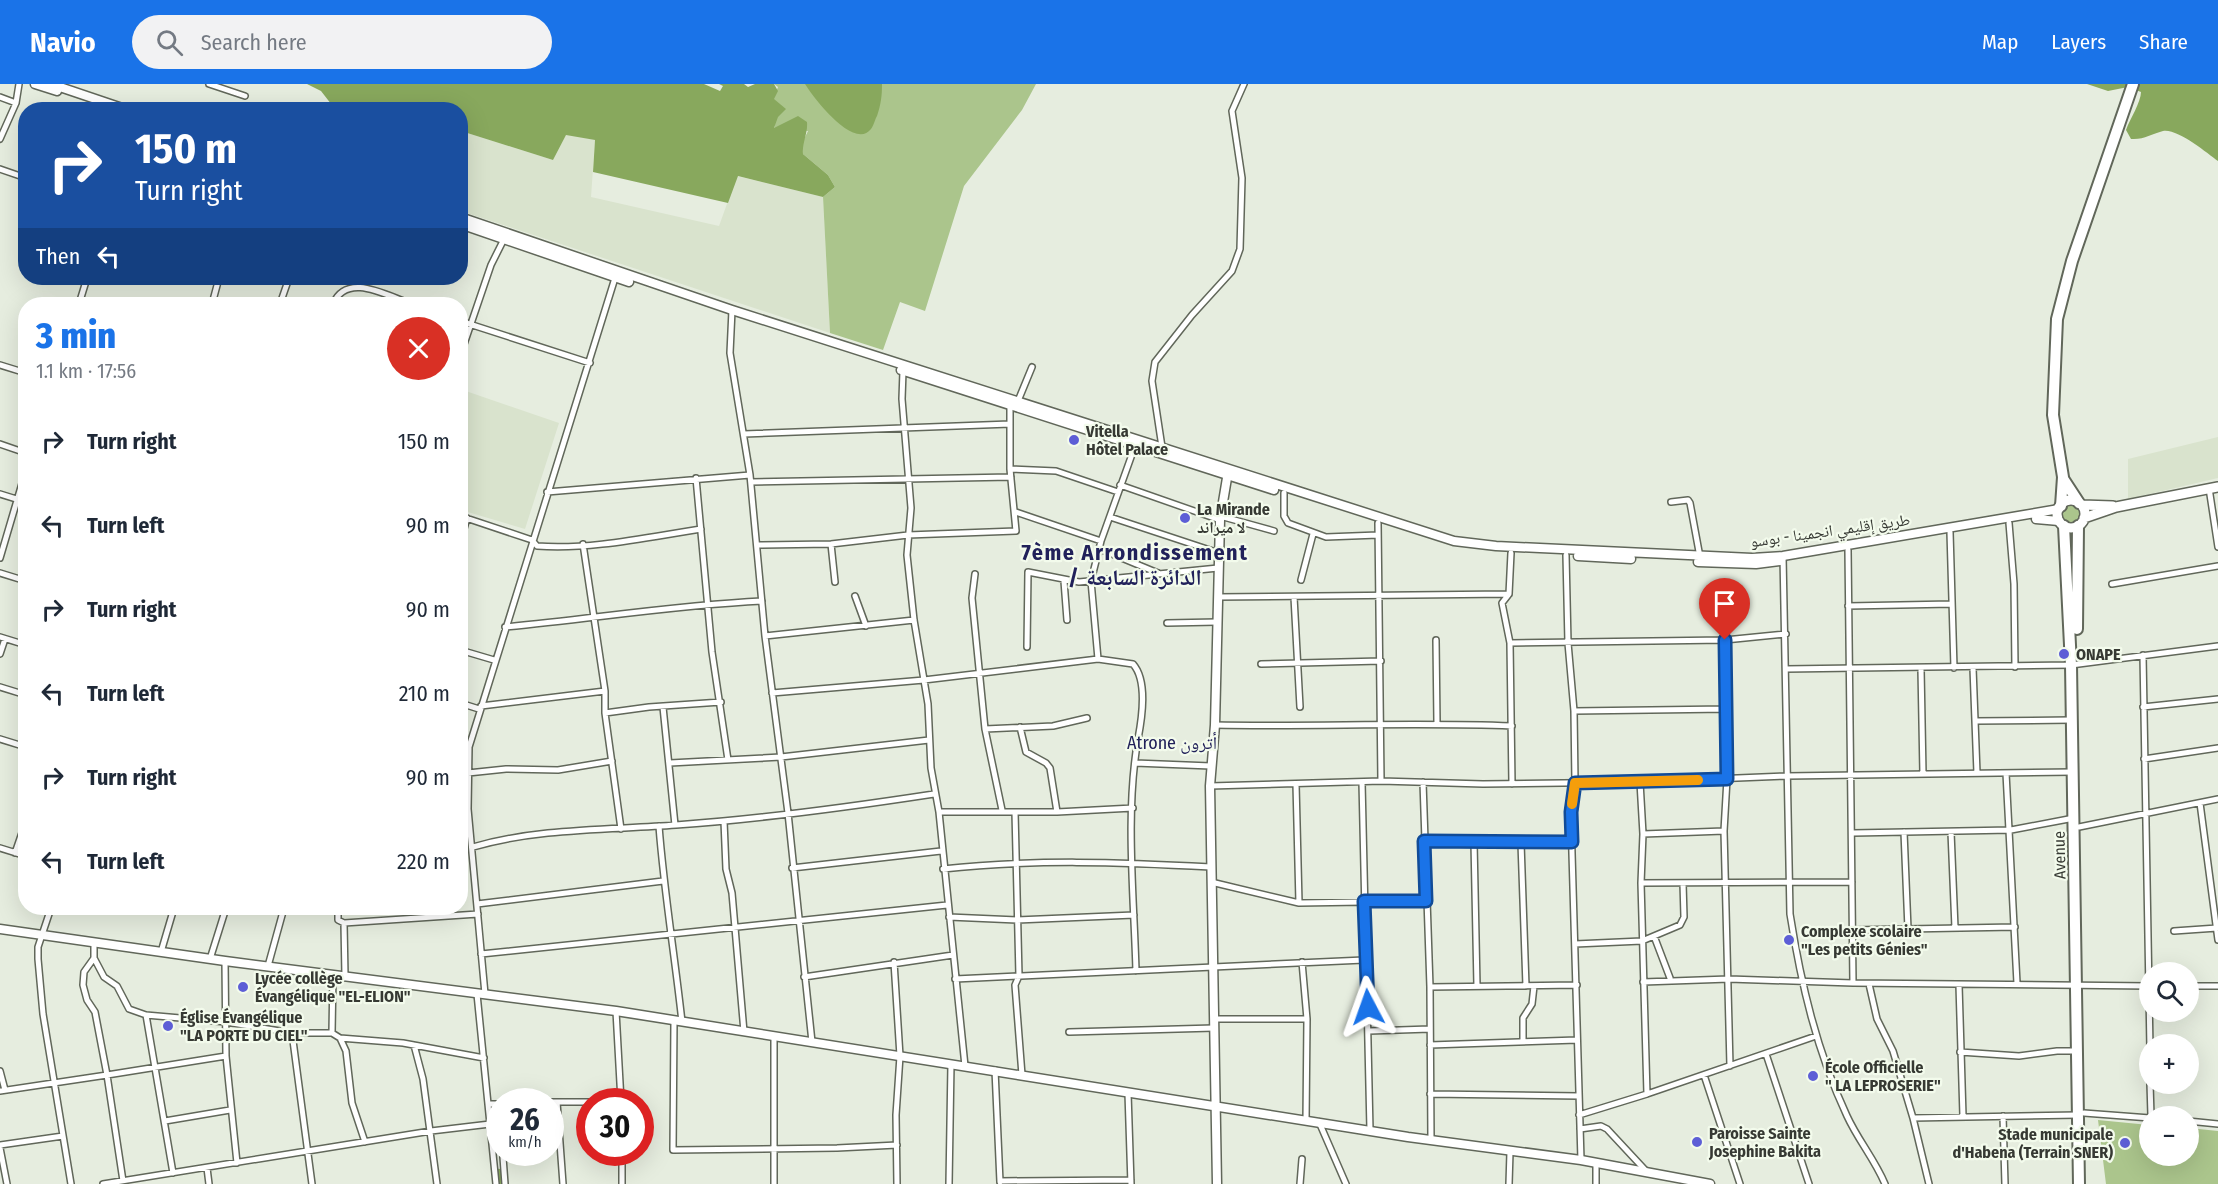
<!DOCTYPE html>
<html lang="en">
<head>
<meta charset="utf-8">
<style>
  body { margin:0; font-family:"Fira Sans Condensed","Noto Naskh Arabic",sans-serif; background:#f2f2f3; color:#1f2937; height:100vh; display:flex; flex-direction:column; font-size:22px; white-space:nowrap }
  * { box-sizing:border-box; margin:0 }
  p { font-size:20px; color:#747a83 }
  .icon { flex:none; width:33px; height:33px; fill:none; stroke:currentColor; stroke-width:2; stroke-linecap:round; stroke-linejoin:round }
  .map { position:relative; flex:1; overflow:hidden }
  .side { position:absolute; left:18px; top:213px; width:450px; height:618px; display:flex; flex-direction:column; background:#fff; border-radius:24px; box-shadow:0 6px 24px #0002 }
  .side>* { flex:none }
  .guide { position:absolute; left:18px; top:18px; width:450px; height:183px; border-radius:24px; box-shadow:0 6px 24px #0002; background:#1a4fa0; color:#fff; overflow:hidden }
  .tools { position:absolute; left:2139px; top:878px; display:grid; gap:12px }
  .tools a { display:grid; place-items:center; width:60px; height:60px; border-radius:50%; background:#fff; box-shadow:0 6px 24px #0002; font-size:30px }
  .speed { position:absolute; left:486px; top:1004px; display:flex; gap:12px; font-size:30px; font-weight:700; text-align:center }
  .speed>* { display:grid; place-content:center; width:78px; height:78px; border-radius:50%; background:#fff; box-shadow:0 6px 24px #0002; line-height:1 }
  .speed small { font-size:15px; font-weight:400 }
  .speed .limit { border:9px solid #d22; background:#fff; color:#111 }
  .pin { position:absolute; display:grid; place-items:center; width:51px; height:51px; color:#fff; margin:-62px -26px; border-radius:50% 50% 50% 0; rotate:-45deg; box-shadow:0 0 6px #0007 }
  .pin .icon { rotate:45deg }
  .me { position:absolute; width:66px; margin:-33px; rotate:356deg; stroke-linejoin:round; filter:drop-shadow(0 0 4px #0008) }
  .turn { display:flex; align-items:center; gap:21px; height:126px; padding:0 18px; font-size:27px }
  .turn .icon { width:78px; height:78px; stroke-width:2.5 }
  .turn b { display:block; font-size:42px; line-height:51px }
  .then { display:flex; align-items:center; height:57px; padding:0 18px; background:#0003; gap:12px; font-size:22px }
  .round { display:grid; place-items:center; flex:none; width:63px; height:63px; border-radius:32px; background:#f2f2f3 }
  .summary { display:flex; align-items:center; justify-content:space-between; height:102px; padding:0 18px }
  h1 { font-size:36px; font-weight:800; line-height:45px; color:#1a73e8 }
  ul { padding:0; list-style:none }
  li { display:flex; align-items:center; gap:18px; height:84px; padding:0 18px }
  li div { flex:1 }
  li b { display:block; font-size:22px }
  li em { font-style:normal }
  header { display:flex; align-items:center; gap:36px; box-sizing:border-box; height:84px; padding:0 30px; background:#1a73e8; color:#fff }
  header strong { font-size:28px }
  nav { display:flex; gap:33px; margin-inline-start:auto; font-size:21px }
  .search { width:420px; height:54px; background:#f2f2f3; display:flex; align-items:center; gap:15px; box-sizing:border-box; padding:0 21px; border-radius:33px; color:#747a83; font-size:22px }
  .map>svg:first-child { display:block }
</style>
</head>
<body>
<header>
<strong>Navio</strong>
<div class="search"><svg class="icon" aria-label="search" viewBox="0 0 24 24"><circle cx="10" cy="10" r="6"/><path d="M15 15l6 6"/></svg>Search here</div>
<nav><a>Map</a><a>Layers</a><a>Share</a></nav>
</header>
<div class="map">
<svg width="2218" height="1100" viewBox="0 0 2218 1100">
  <rect width="100%" height="100%" fill="#e6eddf"/>
  <path fill="#d9e3cd" d="M461 47 553 76 566 50 595 56 591 113 719 142 737 92 823 113 830 249 461 127Z
    M460 305 559 339 525 445 461 426Z
    M2218 353V394L2128 415V375Z"/>
  <path fill="#abc58c" d="M774 0H1036L1022 26 964 102 925 227 900 218 883 266 830 249 823 113 835 103 828 91 803 70 802 59 808 47 774 45 778 20 773 15 778 3Z
    M2060 430a11 11 0 1 1 22 0a11 11 0 1 1-22 0Z
    M2098 1036 2149 1041 2150 1071H2188L2189 1044 2218 1047V1100H2106Z"/>
  <path fill="#88a85d" d="M307 0H704L720 7 723 2 719 0H744L748 3 755 0H774L778 7 774 15 786 25 778 33 774 44 798 32 807 38C808 50 802 58 803 70L828 91 835 103 823 113 738 92 728 119 593 88 595 56 566 51 553 76 461 47 460 26 335 25 321 7Z
    M805 0H882C882 12 881 20 877 32 875 35 874 41 871 45 854 67 813 13 805 0Z
    M2087 0H2218V77C2207 69 2177 44 2163 47 2151 50 2144 56 2131 55L2126 46C2130 35 2141 18 2141 8L2128 3 2108 7Z"/>
  <g fill="none" stroke-linecap="round" stroke-linejoin="round">
    <path stroke="#88a85d" stroke-width="4.5" d="M499 1087 500 1100"/>
    <g stroke="#61675a" stroke-width="8">
      <path id="street" d="M209 0 245 12
        M0 13 16 19
        M0 55 16 19 19 0
        M0 85 26 94
        M79 220 87 194
        M212 220 219 194
        M280 220 289 194
        M333 220C347 187 387 212 412 220
        M732 226 730 269 750 391 765 552 788 729 812 958
        M460 237 590 279
        M460 272 491 181 505 153
        M0 281 26 289
        M903 287 902 315 911 424 907 471 914 536 928 620 931 684 939 728 965 982
        M1018 317 1032 283
        M744 350 1010 340
        M0 360 26 369
        M1162 363 1152 297 1155 278 1192 231 1232 187 1240 165 1242 94 1232 27 1244 0
        M1010 385 1056 387 1118 408
        M696 394 712 568 728 676
        M751 398 1011 393
        M1120 401 1220 436
        M2209 404 2218 463
        M547 408 750 391
        M1284 409V432L1288 439 1326 453 1378 451
        M0 410 26 418
        M1671 418 1688 416 1690 419 1700 473
        M1016 428 1101 457
        M460 432 532 456 537 462C591 466 648 453 701 445
        M1220 432 1274 447
        M1110 433 1219 469
        M1378 439 1381 697
        M2009 439 2014 500 2015 583
        M1950 448 1954 584
        M460 459 467 434
        M583 460 605 607V629L621 745
        M831 460 835 498
        M757 461 831 460 908 451 1016 447 1010 385V323
        M1100 465 1158 489
        M1848 466 1853 899
        M1511 469 1509 510 1502 519 1510 559 1512 700
        M1566 471 1568 559 1574 627 1575 698 1571 735 1581 1076
        M1783 472 1790 830C1801 900 1817 968 1847 1032 1858 1056 1875 1076 1885 1100
        M0 474 26 386
        M0 489 26 497
        M975 490 972 514 985 645 1002 726
        M1301 496 1313 450
        M1064 497 1067 536
        M2112 500 2218 482
        M855 512 866 542
        M1218 513 1509 510
        M1294 513 1300 623
        M1848 522 1952 520
        M1167 539 1217 538
        M505 543C591 535 676 521 762 517
        M765 552 914 536
        M0 553 26 561
        M1436 556 1437 639
        M1725 556 1727 695 1724 747 1730 982
        M1510 559 1725 556 1786 550
        M1027 563 1028 488 1079 498 1218 484
        M460 566 494 576
        M0 570 5 555
        M2143 571 2150 965
        M1098 575 1091 497 1101 457 1135 362
        M1261 580 1381 577
        M1973 584 1977 689
        M1786 585 2071 581 2218 562
        M1921 585 1923 690
        M0 603 26 611
        M772 609 924 596 1098 575 1133 580C1148 597 1142 634 1138 655 1125 729 1134 812 1136 887
        M460 619 479 625
        M481 622 605 607
        M663 623 675 741
        M2143 623 2218 615
        M1574 627 1727 625
        M605 629 649 623 721 618
        M1975 637 2072 636
        M1215 641C1314 643 1413 638 1512 642
        M1020 643 1026 668 1046 679 1050 684 1057 728
        M985 645 1053 642 1087 634
        M0 655 26 663
        M2144 675 2218 664
        M670 679 781 673 929 656
        M1135 679 1211 682
        M468 689 506 685 558 686 612 677
        M2006 689 2017 899
        M1362 698 1370 1046
        M1423 698 1430 903 1431 1056
        M1640 698 1643 750 1641 799 1647 1010 1816 952
        M1296 700 1299 819
        M1210 702 1381 697 1483 700 1640 698 1787 692 2073 688
        M2200 719 2218 856
        M939 728H1057L1133 724
        M1015 728 1019 892 1015 901 1022 991
        M724 737 726 785 732 809 744 948
        M659 742C664 808 675 873 682 938
        M2079 743 2218 715
        M1904 748 1908 845
        M1951 748 1955 844
        M1853 749 2011 746 2074 734
        M1643 750 1724 747
        M1424 757 1572 758
        M1474 758 1477 902
        M1521 759 1526 902
        M473 763C538 744 609 746 676 741 763 735 849 723 934 710
        M0 764 26 772
        M15 769 26 737
        M792 784 941 767
        M943 785C1031 775 1122 778 1211 783
        M1211 798 1299 819 1426 817
        M1641 799 1852 798
        M477 820 663 797
        M51 824 38 863V875L43 930 71 1100
        M338 824V836L344 839 478 830
        M949 833 1017 836 1134 831
        M344 839 345 892
        M1852 846 2015 843
        M2174 847 2217 844
        M1654 852 1670 894
        M94 858V874L84 888 83 901 87 916 95 928 107 991 226 972
        M1575 860 1642 857 1680 841 1684 833 1683 799
        M161 868 174 824
        M481 870 947 821
        M94 874 104 893 117 902 129 925 146 931 173 1089
        M210 875 226 824
        M225 877 226 972 237 1079
        M894 878 900 972 896 1031 897 1100
        M1302 878 1307 935 1306 1037
        M268 882 284 824
        M804 893 953 871
        M955 895 1364 876
        M1643 898 1729 895 1853 899 2150 902
        M1869 900 1877 935 1893 967 1913 1034 1929 1100
        M1959 901 1963 1032
        M2188 902H2218
        M1430 903 1577 901
        M477 910 496 1100
        M485 910 468 725 469 663 615 194
        M616 927 621 1017
        M146 931 226 938 292 949H332L340 954 403 959 484 974
        M1215 935H1307
        M674 937 673 1066 837 1064 897 1061
        M1369 947 1430 945
        M1069 948 1214 944
        M292 949 312 1100
        M332 949 333 890
        M774 953V1100
        M340 954 346 967 352 1019 365 1058
        M1523 958V934L1532 920 1534 902
        M414 961 423 995 437 1100
        M1430 961 1577 956
        M1960 968 2019 972 2057 967H2078
        M1766 970 1809 1100
        M995 986 1000 1098
        M0 987 5 1006
        M1704 991 1740 1100
        M2150 999 2151 1032
        M0 1007 107 991 123 1097
        M1128 1009 1131 1100
        M1430 1010 1579 1012
        M550 1018H590
        M557 1018 563 1100
        M489 1020H500
        M2084 1029 2150 1034
        M1579 1031 1647 1010
        M2003 1032 2005 1100
        M1913 1034 2078 1031
        M165 1037 230 1026
        M2188 1037 2218 1040
        M1319 1038 1346 1100
        M1580 1045 1601 1042 1607 1045 1647 1088
        M0 1061 63 1052
        M0 1064 7 1100
        M622 1068V1100
        M503 1073 505 1100
        M1596 1078V1100
        M207 1084 209 1100
        M1000 1097 1131 1096
        M103 1100 431 1047 490 1040
        M949 1100 951 980
        M1300 1100 1302 1075
        M1509 1100 1510 1068"/>
    </g>
    <g stroke="#61675a" stroke-width="11">
      <path id="secondary" d="M35 0 57 7
        M51 0 128 26
        M460 133 732 226 1454 457 1496 462 1752 474 1783 472 2059 425
        M460 140 629 198
        M901 286 1274 406
        M2036 435 2059 437
        M1578 472 1631 475
        M1698 478 1756 480 1780 477
        M0 845 225 877 616 927 1408 1053 1581 1076 1710 1100
        M1217 1100 1210 702 1215 641 1220 436 1228 388"/>
    </g>
    <g stroke="#61675a" stroke-width="12">
      <path id="primary" d="M2057 430a14 14 0 1 1 28 0a14 14 0 1 1-28 0Z
        M2082 421 2113 422
        M2084 434 2116 423 2218 403"/>
    </g>
    <g stroke="#61675a" stroke-width="14">
      <path id="highway" d="M2064 396 2079 419
        M2061 422 2063 393 2053 331 2057 235 2072 177 2133 0
        M2064 442 2071 581 2079 1100
        M2077 545 2078 442"/>
    </g>
    <use href="#street" stroke="#fff" stroke-width="5"/>
    <use href="#secondary" stroke="#fff" stroke-width="8"/>
    <use href="#primary" stroke="#fff" stroke-width="9"/>
    <use href="#highway" stroke="#fff" stroke-width="10"/>
  </g>
  <g fill="none" stroke-linecap="round" stroke-linejoin="round">
    <g stroke="#114b97" stroke-width="15">
      <path id="route" d="M1368 923 1364 817H1426L1424 757 1572 758 1571 728 1575 699 1727 695 1725 556"/>
    </g>
    <use href="#route" stroke="#1a73e8" stroke-width="10"/>
    <path stroke="#f59e0b" stroke-width="10" d="M1572 720 1575 699 1698 696"/>
  </g>
  <g fill="#5d5ed6" stroke="#f3fbec" stroke-width="2">
    <circle cx="1074" cy="356" r="6"/>
    <circle cx="1185" cy="434" r="6"/>
    <circle cx="2064" cy="570" r="6"/>
    <circle cx="1789" cy="856" r="6"/>
    <circle cx="243" cy="903" r="6"/>
    <circle cx="168" cy="942" r="6"/>
    <circle cx="1813" cy="992" r="6"/>
    <circle cx="1697" cy="1058" r="6"/>
    <circle cx="2125" cy="1059" r="6"/>
  </g>
  <g text-anchor="middle" stroke-width="4.5" stroke-linejoin="round" paint-order="stroke">
    <g font-size="16" font-weight="bold" fill="#363933" stroke="#f3fbec" text-anchor="start">
      <text x="1086" y="353">Vitella<tspan x="1086" dy="18">Hôtel Palace</tspan></text>
      <text x="1197" y="431">La Mirande<tspan x="1197" dy="18">لا ميراند</tspan></text>
      <text x="2076" y="576">ONAPE</text>
      <text x="1801" y="853">Complexe scolaire<tspan x="1801" dy="18">"Les petits Génies"</tspan></text>
      <text x="255" y="900">Lycée collège<tspan x="255" dy="18">Évangélique "EL-ELION"</tspan></text>
      <text x="180" y="939">Église Évangélique<tspan x="180" dy="18">"LA PORTE DU CIEL"</tspan></text>
      <text x="1825" y="989">École Officielle<tspan x="1825" dy="18">" LA LEPROSERIE"</tspan></text>
      <text x="1709" y="1055">Paroisse Sainte<tspan x="1709" dy="18">Josephine Bakita</tspan></text>
      <text x="2113" y="1056" text-anchor="end">Stade municipale<tspan x="2113" dy="18">d'Habena (Terrain SNER)</tspan></text>
    </g>
    <g font-size="16" fill="#363933" stroke="#f3fbec">
      <text transform="translate(1830 446) rotate(-8)" y="6">طريق إقليمي انجمينا - بوسو</text>
      <text transform="translate(2059 771) rotate(-91)" y="6">Avenue</text>
    </g>
    <g font-size="18" fill="#21215a" stroke="#f3fbec">
      <text x="1172" y="665">Atrone أترون</text>
    </g>
    <g font-size="22" font-weight="bold" letter-spacing="1.5" fill="#21215a" stroke="#f3fbec">
      <text x="1135" y="476">7ème Arrondissement<tspan x="1135" dy="25">/ الدائرة السابعة</tspan></text>
    </g>
  </g>
</svg>
<div class="tools">
<a><svg class="icon" aria-label="search" viewBox="0 0 24 24"><circle cx="10" cy="10" r="6"/><path d="M15 15l6 6"/></svg></a>
<a>+</a>
<a>−</a>
</div>
<div class="speed"><div>26<small>km/h</small></div><div class="limit">30</div></div>
<div class="pin" style="left:1725px;top:556px;background:#d93025"><svg class="icon" aria-label="arrive" viewBox="0 0 24 24"><path d="M6 21V4h12l-3 4 3 4H6"/></svg></div>
<svg class="me" style="left:1368px;top:923px" viewBox="-20 -20 40 40"><path d="M0-17L14 15 0 8-14 15z" fill="#1a73e8" stroke="#fff" stroke-width="4"/></svg>
<div class="guide">
<div class="turn"><svg class="icon" aria-label="right" viewBox="0 0 24 24"><path d="M7 20v-9h11M14 6l5 5-5 5"/></svg><div><b>150 m</b>Turn right</div></div>
<div class="then">Then<svg class="icon" aria-label="left" viewBox="0 0 24 24"><path d="M17 20v-9H6M10 6l-5 5 5 5"/></svg></div>
</div>
<section class="side">
<div class="summary"><div><h1>3 min</h1><p>1.1 km · 17:56</p></div><a class="round" style="background:#d93025;color:#fff"><svg class="icon" aria-label="close" viewBox="0 0 24 24"><path d="M6 6l12 12M18 6L6 18"/></svg></a></div>
<ul>
<li><svg class="icon" aria-label="right" viewBox="0 0 24 24"><path d="M7 20v-9h11M14 6l5 5-5 5"/></svg><div><b>Turn right</b></div><em>150 m</em></li>
<li><svg class="icon" aria-label="left" viewBox="0 0 24 24"><path d="M17 20v-9H6M10 6l-5 5 5 5"/></svg><div><b>Turn left</b></div><em>90 m</em></li>
<li><svg class="icon" aria-label="right" viewBox="0 0 24 24"><path d="M7 20v-9h11M14 6l5 5-5 5"/></svg><div><b>Turn right</b></div><em>90 m</em></li>
<li><svg class="icon" aria-label="left" viewBox="0 0 24 24"><path d="M17 20v-9H6M10 6l-5 5 5 5"/></svg><div><b>Turn left</b></div><em>210 m</em></li>
<li><svg class="icon" aria-label="right" viewBox="0 0 24 24"><path d="M7 20v-9h11M14 6l5 5-5 5"/></svg><div><b>Turn right</b></div><em>90 m</em></li>
<li><svg class="icon" aria-label="left" viewBox="0 0 24 24"><path d="M17 20v-9H6M10 6l-5 5 5 5"/></svg><div><b>Turn left</b></div><em>220 m</em></li>
</ul>
</section>
</div>
</body>
</html>
